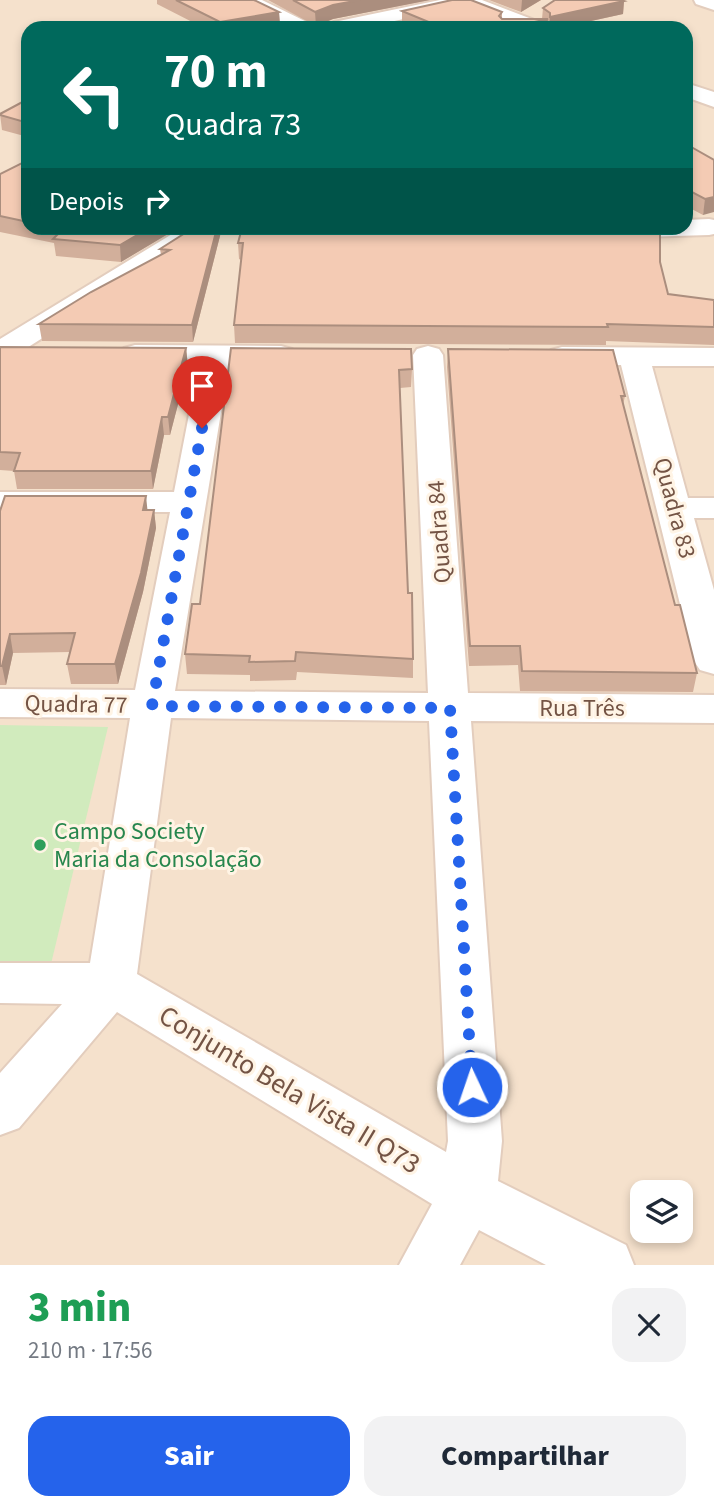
<!DOCTYPE html>
<html lang="pt">
<head>
<meta charset="utf-8">
<style>
  body { margin:0; font-family:"Source Sans 3",sans-serif; background:#f2f2f3; color:#1f2937; height:100vh; display:flex; flex-direction:column; font-size:26px; white-space:nowrap }
  * { box-sizing:border-box; margin:0 }
  p { font-size:23px; color:#747a83 }
  .icon { flex:none; width:38px; height:38px; fill:none; stroke:currentColor; stroke-width:2; stroke-linecap:round; stroke-linejoin:round }
  .map { position:relative; height:1265px; overflow:hidden }
  .drawer { display:flex; flex-direction:column; background:#fff; flex:1 }
  .drawer>* { flex:none }
  .guide { position:absolute; left:21px; top:21px; width:672px; height:214px; border-radius:21px; box-shadow:0 4px 10px #0003; background:#00695c; color:#fff; overflow:hidden }
  .tools { position:absolute; left:630px; top:1180px; display:grid; gap:14px }
  .tools a { display:grid; place-items:center; width:63px; height:63px; border-radius:14px; background:#fff; box-shadow:0 4px 10px #0003; font-size:35px }
  .pin { position:absolute; display:grid; place-items:center; width:60px; height:60px; color:#fff; margin:-72px -30px; border-radius:50% 50% 50% 0; rotate:-45deg; box-shadow:0 0 7px #0007 }
  .pin .icon { rotate:45deg }
  .me { position:absolute; width:77px; margin:-38px; rotate:357deg; stroke-linejoin:round; filter:drop-shadow(0 0 5px #0008) }
  .turn { display:flex; align-items:center; gap:24px; height:147px; padding:0 28px; font-size:32px }
  .turn .icon { width:91px; height:91px; stroke-width:2.5 }
  .turn b { display:block; font-size:49px; line-height:60px }
  .then { display:flex; align-items:center; height:66px; padding:0 28px; background:#0003; gap:14px; font-size:26px }
  .round { display:grid; place-items:center; flex:none; width:74px; height:74px; border-radius:21px; background:#f2f2f3 }
  .overview { display:flex; align-items:center; justify-content:space-between; height:119px; padding:0 28px }
  h1 { font-size:42px; font-weight:800; line-height:52px; color:#1e9e55 }
  .action { display:flex; gap:14px; margin-top:auto; padding:14px 28px }
  .action a { flex:1; height:80px; border-radius:21px; background:#2563eb; color:#fff; font-size:28px; font-weight:800; line-height:80px; text-align:center }
  .action a+a { background:#f2f2f3; color:#1f2937 }
  .map>svg:first-child { display:block }
</style>
</head>
<body>
<div class="map">
<svg width="714" height="1265" viewBox="0 0 714 1265">
  <rect width="100%" height="100%" fill="#fdf0de"/>
  <path fill="#f5e1cc" fill-rule="evenodd" d="M0 0H714V1265H0ZM28 28H686V228H28ZM642 1192H681V1230H642Z"/>
  <path fill="#d1ebbd" d="M0 725 108 727 51 964 0 963Z"/>
  <g fill="none" stroke-linecap="round" stroke-linejoin="round">
    <g stroke="#e3cdbd" stroke-width="4">
      <path id="minor" d="M238 0H262L311 24 314 28H289L240 4Z
        M440 0H482L545 24 548 28H520L464 6 362 28H324L334 22Z
        M694 0H714V10L696 4Z
        M686 83 714 92V107L686 97Z
        M709 219 714 220V234L709 235 607 238 598 235 594 230 596 228H686V220Z
        M182 228H212L208 233 11 358 0 361V339Z
        M135 345 281 346 292 349 296 355 292 361 281 364H229L175 691 428 693 413 355 417 349 428 346 439 349 443 355 468 693 714 695V723L471 721 502 1141 498 1181 626 1245 634 1265H546L479 1230 460 1265H399L432 1204 117 1012 19 1128 0 1135V1073L62 1004 0 1003V963H90L130 718 0 717V689L135 690 170 512H0V492H174L199 363H135L124 360 120 354 124 348ZM171 718 429 721 448 1141 446 1152 137 974Z
        M562 347 714 348V366H652L688 498H714V518H694L714 590V674L700 670 694 661 621 365H562L551 362 547 356 551 350Z"/>
    </g>
    <use href="#minor" fill="#fff" fill-rule="evenodd"/>
  </g>
  <path fill="#d2af9b" d="M157 0H254L279 12 280 26 270 28H204L157 4Z
    M268 0H430L333 19 316 26Z
    M489 0H541L521 12Z
    M624 1 623 14 559 28H549V26L548 25 547 28H415L402 22V11L502 12V19H542L543 8Z
    M28 99V137L2 130 0 114Z
    M686 144 714 160 703 215 686 206Z
    M28 160V228H178L121 262 56 256 54 243 0 232V174Z
    M193 228H221V232L193 342 42 341 39 324 161 255 160 249Z
    M238 243 660 262 668 294 714 300V345L606 341V345L235 343 234 325 241 260 239 259Z
    M0 347 186 348 188 366 170 435H164L153 489H17L14 471 0 470Z
    M231 348 412 369 411 387 400 388 408 593 413 659V678L297 672 296 680 250 681V675L187 674 185 654 200 604Z
    M448 349 625 396 623 405 675 605 697 673 693 692 520 691 518 665 469 666 447 367Z
    M154 510 156 528 143 592 118 684H71L67 664 70 652 13 653 6 685H0V511Z"/>
  <path fill="#ab8e7e" d="M360 0H430L333 19 316 26 315 12 333 5Z
    M522 0H541L521 12Z
    M624 1 623 14 559 28H549L550 17Z
    M279 12 280 26 270 28H220V22Z
    M548 19 547 28H529L530 23Z
    M714 197V212L703 215 705 199Z
    M149 228H178L121 262 120 245Z
    M217 228H221V232L193 342 192 325Z
    M186 348 188 366 170 435 168 417Z
    M162 417 164 435 153 489 151 471Z
    M146 496 148 515 143 510Z
    M154 510 156 528 143 592 118 684 115 664Z
    M10 634 13 653 6 685 2 666Z"/>
  <path fill="#f4cbb4" stroke="#ab8e7e" stroke-width="2" d="M176 0H254L279 12 220 22Z
    M293 0H360L333 5 315 12Z
    M452 0H471L502 12 499 16 502 19H548L530 23 545 28H443L402 11Z
    M555 0H621L624 1 550 17V13L543 8Z
    M28 99V123L0 115V114Z
    M686 144 714 160V197L705 199 686 189Z
    M28 160V222L0 216V174Z
    M55 228H149L120 245 53 239 63 229Z
    M193 228H217L192 325 39 324 91 292 170 250 160 249Z
    M242 228H660V262L668 294 714 300V327L607 324 608 327 234 325 243 243H238Z
    M0 347 186 348 168 417H162L151 471H14L20 453 0 452Z
    M231 348 411 349 412 369 399 370 408 593H412L413 659 296 652 295 661 249 662 250 656 185 654 192 604H200Z
    M448 349 613 350 625 396H621L675 605H680L697 673 522 671 520 646H470Z
    M5 496H146L143 510H154L141 573 115 664H67L75 633 10 634 2 666H0V511Z"/>
  <g fill="none" stroke-linecap="round" stroke-linejoin="round">
    <path stroke="#2563eb" stroke-width="12" stroke-dasharray="0 21.6" d="M202 428 152 706 450 708 472 1087"/>
  </g>
  <circle fill="#2e9e5b" stroke="#fff4e5" stroke-width="2.5" cx="40" cy="845" r="7"/>
  <g text-anchor="middle" stroke-width="6" stroke-linejoin="round" paint-order="stroke">
    <g font-size="24" fill="#745445" stroke="#fff4e5">
      <text transform="translate(675 508) rotate(75)" y="8">Quadra 83</text>
      <text transform="translate(439 532) rotate(-94)" y="8">Quadra 84</text>
      <text transform="translate(76 704) rotate(1)" y="8">Quadra 77</text>
      <text x="582" y="716">Rua Três</text>
    </g>
    <g font-size="24" fill="#27864d" stroke="#fff4e5" text-anchor="start">
      <text x="54" y="839">Campo Society<tspan x="54" dy="28">Maria da Consolação</tspan></text>
    </g>
    <g font-size="28" fill="#745445" stroke="#fff4e5">
      <text transform="translate(290 1089) rotate(31)" y="10">Conjunto Bela Vista II Q73</text>
    </g>
  </g>
</svg>
<div class="tools">
<a><svg class="icon" aria-label="layers" viewBox="0 0 24 24"><path d="M12 4l9 5-9 5-9-5zM3 14l9 5 9-5"/></svg></a>
</div>
<div class="pin" style="left:202px;top:428px;background:#d93025"><svg class="icon" aria-label="arrive" viewBox="0 0 24 24"><path d="M6 21V4h12l-3 4 3 4H6"/></svg></div>
<svg class="me" style="left:472px;top:1087px" viewBox="-20 -20 40 40"><circle r="17" fill="#2563eb" stroke="#fff" stroke-width="3"/><path d="M0-11L8 9 0 5-8 9z" fill="#fff"/></svg>
<div class="guide">
<div class="turn"><svg class="icon" aria-label="left" viewBox="0 0 24 24"><path d="M17 20v-9H6M10 6l-5 5 5 5"/></svg><div><b>70 m</b>Quadra 73</div></div>
<div class="then">Depois<svg class="icon" aria-label="right" viewBox="0 0 24 24"><path d="M7 20v-9h11M14 6l5 5-5 5"/></svg></div>
</div>
</div>
<section class="drawer">
<div class="overview"><div><h1>3 min</h1><p>210 m · 17:56</p></div><a class="round"><svg class="icon" aria-label="close" viewBox="0 0 24 24"><path d="M6 6l12 12M18 6L6 18"/></svg></a></div>
<div class="action"><a>Sair</a><a>Compartilhar</a></div>
</section>
</body>
</html>
